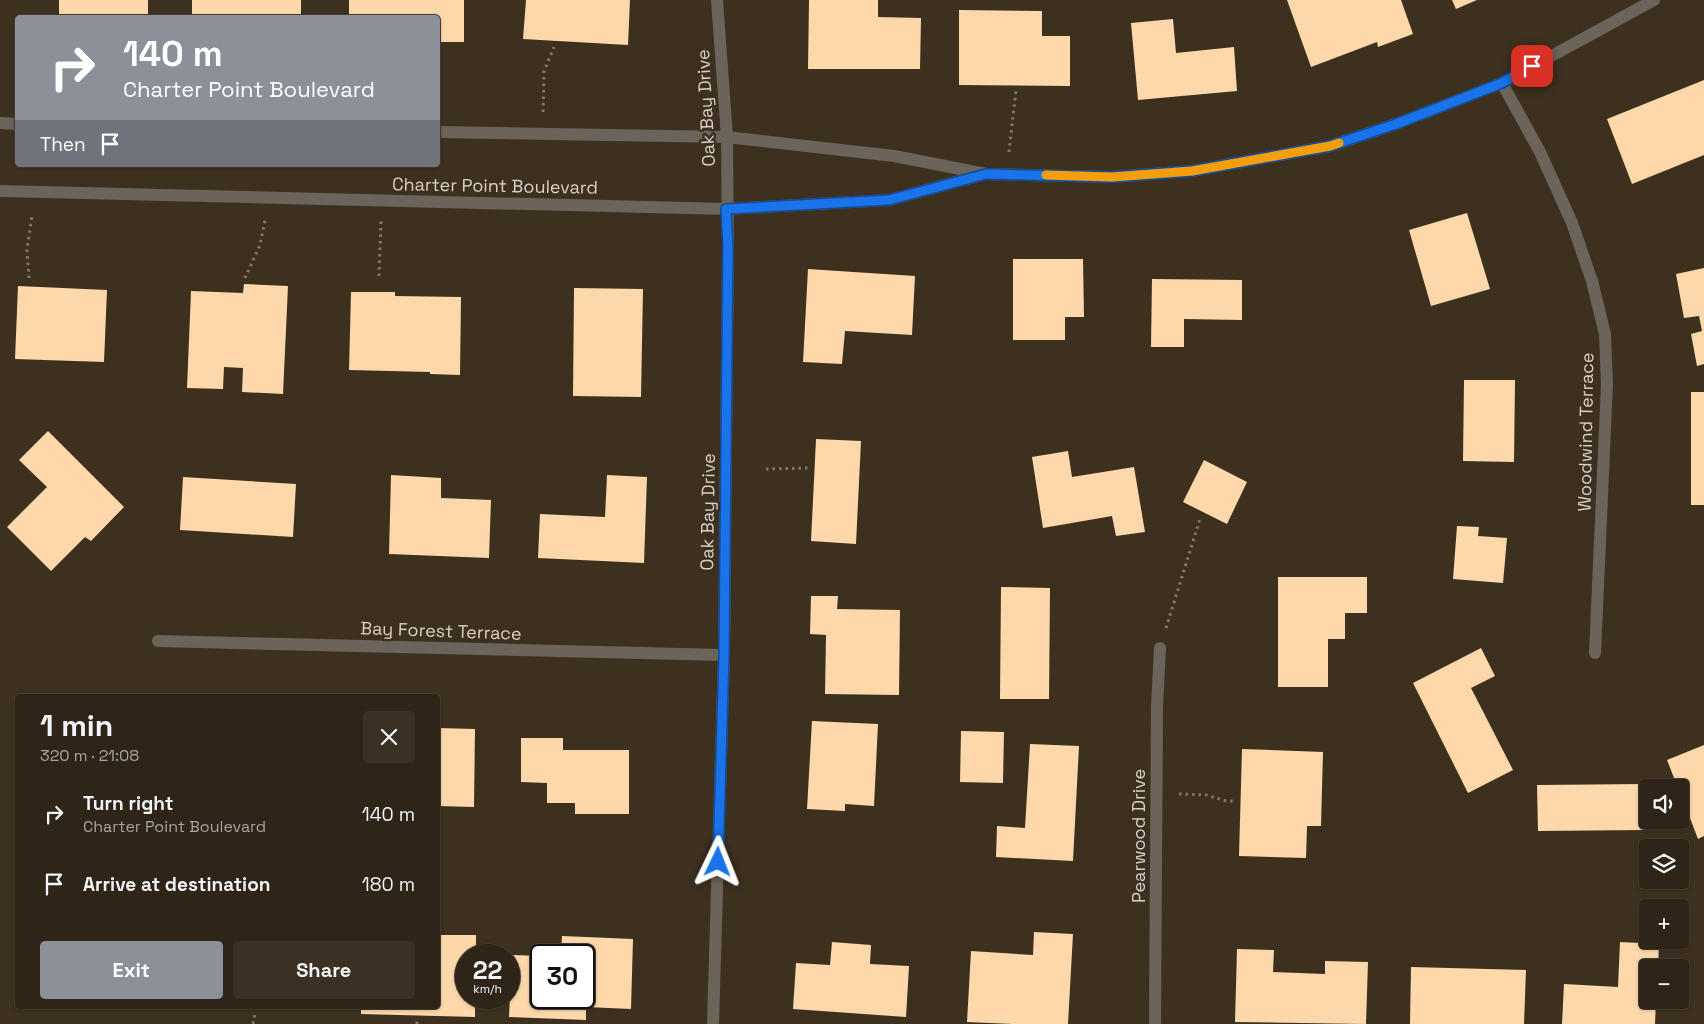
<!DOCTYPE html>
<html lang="en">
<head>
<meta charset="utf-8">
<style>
  body { margin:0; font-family:"Space Grotesk",sans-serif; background:#3a3024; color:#f1f3f6; height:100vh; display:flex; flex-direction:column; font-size:19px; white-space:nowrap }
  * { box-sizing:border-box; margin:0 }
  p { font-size:16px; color:#a7a4a1 }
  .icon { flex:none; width:28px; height:28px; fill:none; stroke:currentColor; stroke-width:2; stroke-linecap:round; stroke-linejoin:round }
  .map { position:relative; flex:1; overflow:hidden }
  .side { position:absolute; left:15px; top:694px; width:425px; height:315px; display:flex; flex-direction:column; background:#2e2417; border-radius:5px; box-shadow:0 1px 4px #0004,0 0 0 1px #494136 }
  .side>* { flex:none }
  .guide { position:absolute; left:15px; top:15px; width:425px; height:152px; border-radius:5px; box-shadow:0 1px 4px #0004,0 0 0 1px #494136; background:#8c9099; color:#fff; overflow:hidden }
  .controls { position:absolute; left:1639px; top:779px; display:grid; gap:10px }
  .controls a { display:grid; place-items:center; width:50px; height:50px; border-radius:5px; background:#2e2417; box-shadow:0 1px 4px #0004,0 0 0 1px #494136; font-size:25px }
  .speed { position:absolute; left:455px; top:944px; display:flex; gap:10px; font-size:25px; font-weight:700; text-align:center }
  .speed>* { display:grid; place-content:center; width:65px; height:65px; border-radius:50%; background:#2e2417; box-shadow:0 1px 4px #0004,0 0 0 1px #494136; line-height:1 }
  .speed small { font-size:12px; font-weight:400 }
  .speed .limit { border:2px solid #111; border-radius:8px; background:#fff; color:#111 }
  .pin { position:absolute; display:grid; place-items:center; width:42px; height:42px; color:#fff; margin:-21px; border-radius:10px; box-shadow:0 2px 8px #0006 }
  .me { position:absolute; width:55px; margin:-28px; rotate:2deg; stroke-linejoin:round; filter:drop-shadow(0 0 4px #0008) }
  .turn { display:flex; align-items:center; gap:18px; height:105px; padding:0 25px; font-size:22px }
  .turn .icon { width:65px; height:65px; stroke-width:2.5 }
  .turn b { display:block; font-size:35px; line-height:42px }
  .then { display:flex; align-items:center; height:48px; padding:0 25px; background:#0003; gap:10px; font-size:19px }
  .round { display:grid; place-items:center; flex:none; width:52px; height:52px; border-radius:5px; background:#3a3024 }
  .summary { display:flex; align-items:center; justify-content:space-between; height:85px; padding:0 25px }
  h1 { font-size:30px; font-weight:600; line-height:38px }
  .primary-button { display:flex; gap:10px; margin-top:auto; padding:10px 25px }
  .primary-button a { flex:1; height:58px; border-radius:5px; background:#8c9099; color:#fff; font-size:20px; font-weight:600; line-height:58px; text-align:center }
  .primary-button a+a { background:#3a3024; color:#f1f3f6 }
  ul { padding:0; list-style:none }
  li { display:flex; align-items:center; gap:15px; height:70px; padding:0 25px }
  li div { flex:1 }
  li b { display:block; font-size:19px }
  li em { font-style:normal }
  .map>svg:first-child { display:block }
</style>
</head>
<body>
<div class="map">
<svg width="1704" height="1024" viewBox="0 0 1704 1024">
  <rect width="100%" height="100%" fill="#3d301f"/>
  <path fill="#fcd8ab" d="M59 0H148V18H59Z
    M192 0H301V18H192Z
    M349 0H464V42H438V18H349Z
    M526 0H630L628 45 523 39Z
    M809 0H878V17L921 18 920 69H808Z
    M1287 0H1401L1413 34 1378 47 1377 42 1311 67Z
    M1452 0H1477L1456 9Z
    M959 10 1042 11V36H1070V86L959 85Z
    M1173 19 1176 53 1234 47 1237 91 1138 100 1131 23Z
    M1704 80V155L1632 184 1607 119Z
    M1467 213 1490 289 1431 306 1409 230Z
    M1013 259H1083L1084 317H1065V340H1013Z
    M1704 268V364L1697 366 1691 334 1702 331 1699 316 1684 318 1676 274Z
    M808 269 915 276 912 335 845 331 842 364 803 362Z
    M1152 279 1242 280V320L1184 319V347H1151Z
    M244 284 288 286 283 394 242 392 243 368 224 367 223 389 187 388 191 291 243 293Z
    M18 286 107 290 104 362 15 359Z
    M574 288 643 289 641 397 573 396Z
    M351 292H395V296L461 297 460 375 430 374V372L349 370Z
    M1464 380H1515L1514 462 1463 461Z
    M1691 392H1704V505H1691Z
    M48 431 124 507 91 541 85 537 51 571 7 527 47 487 19 460Z
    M816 439 861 441 856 544 811 541Z
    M1068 451 1072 477 1134 467 1145 532 1116 536 1112 516 1043 528 1032 457Z
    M1204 460 1247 482 1227 524 1183 502Z
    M391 475 441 478V498L491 500 489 558 389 554Z
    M607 475 647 477 644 563 538 558 540 514 605 517Z
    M183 477 296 484 293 537 180 530Z
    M1457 526 1479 527 1478 536 1507 538 1503 583 1453 579Z
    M1278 577H1367V613H1345V639H1328V687H1278Z
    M1001 587 1050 588 1049 699H1000Z
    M811 596H838L837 609 900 610 899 695 825 694 826 635 810 634Z
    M1481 648 1495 676 1471 688 1513 770 1468 793 1413 683Z
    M812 721 878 724 874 806 845 804V811L807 809Z
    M438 728 475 729 474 807 438 806Z
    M961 731 1004 732 1003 783 960 782Z
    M521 738H563V750H629V814H575V803H547V783L521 782Z
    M1030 744 1079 746 1073 861 996 857 997 826 1025 828Z
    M1704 745V836L1698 839 1680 792V788H1678L1667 760Z
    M1242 749 1323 752 1321 826H1307L1306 858 1239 856Z
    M1644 784V830L1538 831 1537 785Z
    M1034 932 1073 934 1068 1024H1013L967 1022 971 951 1033 955Z
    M438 935H476V955H466V998H475V1017L361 1014V1006H438Z
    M562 936 633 939 631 1009 586 1007V1020L509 1017 512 955 541 956V998H584V955H561Z
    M832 942 871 945 870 964 909 966 906 1017 793 1009 796 963 830 965Z
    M1620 942 1659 944 1658 968H1648V1000H1656L1655 1024H1562L1564 984 1618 987Z
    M1237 949 1274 950 1273 972 1325 974V961L1368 962 1366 1024 1235 1022Z
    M1411 967 1526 970 1524 1024H1410Z
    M202 1006H306V1010L202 1009Z"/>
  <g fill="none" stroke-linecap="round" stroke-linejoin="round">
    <path stroke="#827769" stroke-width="3" stroke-dasharray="2.5 4" stroke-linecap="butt" d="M543 112 544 71 554 47
      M1009 152 1016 90
      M379 276 381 221
      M29 278 27 250 32 215
      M245 278 260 245 265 220
      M766 469 808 468
      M1166 628 1200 519
      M420 696V690
      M1179 794 1206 795 1226 801H1235
      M253 1024 255 1013
      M417 1024V1019"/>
    <path stroke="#6a645b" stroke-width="12" d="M1502 83 1540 152 1572 223 1592 281 1605 334 1607 384 1595 653
      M0 123 18 124
      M438 132 727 137 894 156 986 174 1112 177 1192 171 1330 146 1396 124 1502 83 1654 0
      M0 191 727 209 889 200 982 175
      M158 641 724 655
      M713 1024 724 655 728 247 727 137 717 0
      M1155 1024 1157 706 1160 648"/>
  </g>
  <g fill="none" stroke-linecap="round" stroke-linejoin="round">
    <g stroke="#114b97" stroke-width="12">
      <path id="route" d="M718 862 724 655 728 247 726 209 889 200 986 174 1112 177 1192 171 1330 146 1396 124 1502 83 1532 66"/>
    </g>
    <use href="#route" stroke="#1a73e8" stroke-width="9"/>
    <path stroke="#f59e0b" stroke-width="9" d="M1046 175 1112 177 1192 171 1330 146 1339 143"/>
  </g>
  <g text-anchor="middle" stroke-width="5" stroke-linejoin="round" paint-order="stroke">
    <g font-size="18" fill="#d8d0c6" stroke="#3d301f">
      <text transform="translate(706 108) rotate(-93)" y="6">Oak Bay Drive</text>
      <text transform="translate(495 186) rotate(1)" y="6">Charter Point Boulevard</text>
      <text transform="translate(1586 432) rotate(-89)" y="6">Woodwind Terrace</text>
      <text transform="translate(708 512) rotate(-89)" y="6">Oak Bay Drive</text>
      <text transform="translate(441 631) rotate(2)" y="6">Bay Forest Terrace</text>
      <text transform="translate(1139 836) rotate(-90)" y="6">Pearwood Drive</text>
    </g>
  </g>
</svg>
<div class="controls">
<a><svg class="icon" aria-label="sound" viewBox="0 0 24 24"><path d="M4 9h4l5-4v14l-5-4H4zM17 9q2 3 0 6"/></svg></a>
<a><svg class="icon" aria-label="layers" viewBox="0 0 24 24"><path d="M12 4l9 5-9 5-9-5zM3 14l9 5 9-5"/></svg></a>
<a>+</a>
<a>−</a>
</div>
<div class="speed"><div>22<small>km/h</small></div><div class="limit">30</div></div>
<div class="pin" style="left:1532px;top:66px;background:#d93025"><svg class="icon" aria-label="arrive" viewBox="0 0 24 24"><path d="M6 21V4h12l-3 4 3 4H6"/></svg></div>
<svg class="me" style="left:718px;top:862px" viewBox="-20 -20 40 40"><path d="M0-17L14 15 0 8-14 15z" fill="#1a73e8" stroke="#fff" stroke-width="4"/></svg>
<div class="guide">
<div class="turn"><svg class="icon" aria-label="right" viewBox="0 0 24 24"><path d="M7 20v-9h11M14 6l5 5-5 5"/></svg><div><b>140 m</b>Charter Point Boulevard</div></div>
<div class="then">Then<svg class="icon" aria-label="arrive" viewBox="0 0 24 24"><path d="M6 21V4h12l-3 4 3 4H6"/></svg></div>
</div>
<section class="side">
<div class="summary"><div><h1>1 min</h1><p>320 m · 21:08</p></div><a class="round"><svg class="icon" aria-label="close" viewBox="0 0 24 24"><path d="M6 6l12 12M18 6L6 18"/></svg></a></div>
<ul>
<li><svg class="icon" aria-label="right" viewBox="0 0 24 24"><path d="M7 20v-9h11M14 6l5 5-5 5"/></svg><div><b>Turn right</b><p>Charter Point Boulevard</p></div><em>140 m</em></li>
<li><svg class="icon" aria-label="arrive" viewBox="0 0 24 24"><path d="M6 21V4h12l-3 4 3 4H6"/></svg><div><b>Arrive at destination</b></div><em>180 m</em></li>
</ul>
<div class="primary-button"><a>Exit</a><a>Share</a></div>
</section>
</div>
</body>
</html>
